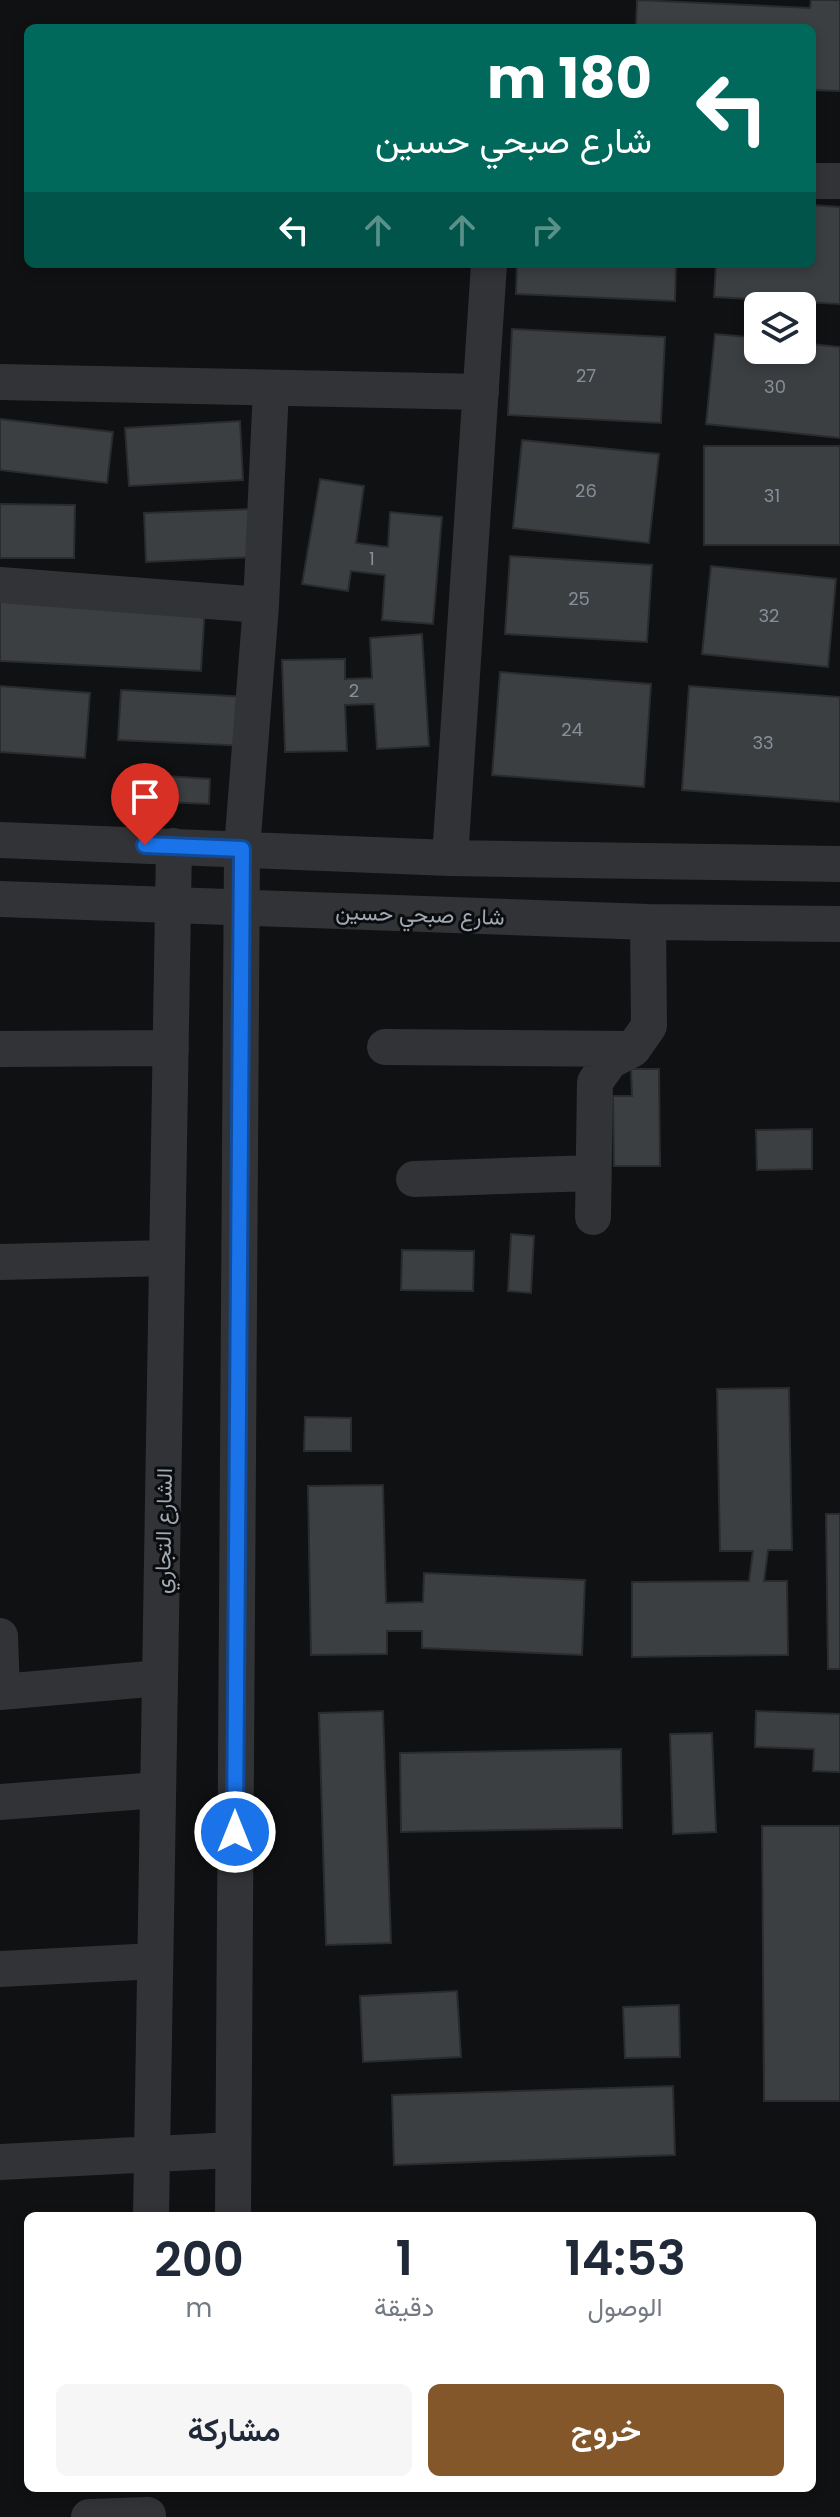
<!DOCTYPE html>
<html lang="ar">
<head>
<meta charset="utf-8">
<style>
  body { margin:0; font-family:Poppins,Vazirmatn,sans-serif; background:#f6f6f7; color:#1f2937; direction:rtl; height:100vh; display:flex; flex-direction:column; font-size:30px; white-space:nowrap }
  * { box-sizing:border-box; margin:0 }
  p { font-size:26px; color:#747a83 }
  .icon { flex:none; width:44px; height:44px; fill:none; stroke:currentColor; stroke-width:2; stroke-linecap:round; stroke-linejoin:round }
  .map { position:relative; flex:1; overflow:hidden; direction:ltr }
  .sheet { position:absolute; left:24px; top:2212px; width:792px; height:280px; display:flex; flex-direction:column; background:#fff; border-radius:12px; box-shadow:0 4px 12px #0003; direction:rtl }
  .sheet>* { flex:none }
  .top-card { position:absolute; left:24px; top:24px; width:792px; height:244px; border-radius:12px; box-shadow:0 4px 12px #0003; direction:rtl; background:#00695c; color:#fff; overflow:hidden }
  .tools { position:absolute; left:744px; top:292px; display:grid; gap:16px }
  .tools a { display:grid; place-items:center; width:72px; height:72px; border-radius:12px; background:#fff; box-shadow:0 4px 12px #0003; font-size:40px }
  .pin { position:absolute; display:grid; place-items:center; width:68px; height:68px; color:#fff; margin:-82px -34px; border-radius:50% 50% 50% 0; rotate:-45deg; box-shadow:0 0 8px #0007 }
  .pin .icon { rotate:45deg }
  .me { position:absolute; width:88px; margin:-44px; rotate:0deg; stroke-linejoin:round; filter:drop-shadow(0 0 6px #0008) }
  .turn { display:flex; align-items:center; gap:28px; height:168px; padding:0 32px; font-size:36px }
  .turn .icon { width:104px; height:104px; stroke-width:2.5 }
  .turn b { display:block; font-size:56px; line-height:68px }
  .lanes { display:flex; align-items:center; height:76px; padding:0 32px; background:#0003; justify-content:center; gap:40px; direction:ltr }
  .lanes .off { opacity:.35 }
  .eta { display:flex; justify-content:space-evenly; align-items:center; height:136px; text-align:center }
  .eta b { font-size:48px; font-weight:600; line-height:56px }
  .cta { display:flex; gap:16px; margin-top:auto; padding:16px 32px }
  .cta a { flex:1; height:92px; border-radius:12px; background:#84572a; color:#fff; font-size:32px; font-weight:600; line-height:92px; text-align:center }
  .cta a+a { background:#f6f6f7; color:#1f2937 }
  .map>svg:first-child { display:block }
</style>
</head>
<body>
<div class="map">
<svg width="840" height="2517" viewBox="0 0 840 2517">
  <rect width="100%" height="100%" fill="#101112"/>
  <path fill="#3c3f42" stroke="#2a2b2e" stroke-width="2" d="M637 0 810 8 811 0H840V91L812 90V28H636Z
    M812 205 840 207V304L714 297 716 264H812Z
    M517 264H676L675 301 516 294Z
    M512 329 665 337 661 423 508 415Z
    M715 334 758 338V350H802V343L840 347V438L706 424Z
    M0 419 113 432 107 483 0 470Z
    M240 421 243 480 129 486 125 428Z
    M522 440 659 454 649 543 513 528Z
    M704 446H840V545H704Z
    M320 479 364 486 356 543 388 547 390 512 442 517 433 624 382 620 385 575 351 571 348 591 302 584Z
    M0 504 75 505 74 558H0Z
    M253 509 255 557 146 562 144 513Z
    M510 556 652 565 647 642 505 634Z
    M711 566 836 579 828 667 702 654Z
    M0 596 205 606 201 671 0 661Z
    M422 634 429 746 377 749 374 704 345 705 347 751 285 752 282 660 345 659V679L372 678 370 638Z
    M500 672 651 684 644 787 492 775Z
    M0 686 90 693 85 758 0 752Z
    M689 686 840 697V802L682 790Z
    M121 690 249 697 247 746 118 740Z
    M166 776 210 779 209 804 164 802Z
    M631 1069H659L660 1166H614L613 1096H632Z
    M812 1129V1169L757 1170 756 1130Z
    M511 1234 534 1236 531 1293 508 1291Z
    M402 1250 474 1251 473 1291 401 1290Z
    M789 1388 792 1550H768L764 1581H787L788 1655 632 1657V1582L749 1581 753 1551H720L717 1389Z
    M305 1417 351 1418V1451H304Z
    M383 1485 386 1603 423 1602 424 1573 585 1580 582 1655 422 1648V1631H387V1654L311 1655 308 1486Z
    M826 1514H840V1669H828Z
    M383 1711 391 1943 326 1945 319 1713Z
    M756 1711 840 1714V1772L813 1771 814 1749 755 1747Z
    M712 1733 716 1832 673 1834 670 1734Z
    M621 1749 622 1828 401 1832 400 1753Z
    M762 1826H840V2101H764Z
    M457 1991 461 2057 363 2062 360 1996Z
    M679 2005 680 2057 625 2058 623 2007Z
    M673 2086 675 2155 394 2165 392 2095Z"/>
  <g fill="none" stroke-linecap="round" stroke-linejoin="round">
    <path stroke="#313337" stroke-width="36" d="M812 181H840
      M0 382 481 392
      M0 585 261 605
      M0 840 450 858 840 864
      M450 858 489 264
      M0 899 648 922 840 924
      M385 1047 633 1049
      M0 1049 171 1048
      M414 1179 593 1173
      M593 1217 595 1082 610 1061 633 1049 649 1026 648 922
      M0 1262 167 1258
      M0 1636 2 1692
      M0 1692 160 1678
      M0 1802 158 1790
      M0 1969 155 1961
      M0 2162 233 2150
      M151 2216 174 846
      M233 2216 242 849 261 605 271 388
      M89 2517 148 2515"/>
  </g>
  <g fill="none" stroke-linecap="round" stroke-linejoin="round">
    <g stroke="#114b97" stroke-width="20">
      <path id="route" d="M145 845 242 849 235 1832"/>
    </g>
    <use href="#route" stroke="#1a73e8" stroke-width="14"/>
  </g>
  <g text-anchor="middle" stroke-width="6" stroke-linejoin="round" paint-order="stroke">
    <g font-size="18" fill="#878e98">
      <text x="586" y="382">27</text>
      <text x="775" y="393">30</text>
      <text x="586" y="497">26</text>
      <text x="772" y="502">31</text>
      <text x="372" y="565">1</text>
      <text x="579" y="605">25</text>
      <text x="769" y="622">32</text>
      <text x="354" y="697">2</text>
      <text x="572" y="736">24</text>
      <text x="763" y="749">33</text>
    </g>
    <g font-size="22" fill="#a0a9b4" stroke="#0b0c0d">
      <text transform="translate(420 914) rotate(2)" y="8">شارع صبحي حسين</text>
      <text transform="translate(163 1531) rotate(-89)" y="8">الشارع التجاري</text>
    </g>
  </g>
</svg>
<div class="tools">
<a><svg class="icon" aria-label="layers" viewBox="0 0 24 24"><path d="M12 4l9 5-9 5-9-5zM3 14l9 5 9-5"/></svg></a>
</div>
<div class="pin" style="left:145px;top:845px;background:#d93025"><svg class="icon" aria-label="arrive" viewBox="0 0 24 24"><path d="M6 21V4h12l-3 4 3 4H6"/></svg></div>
<svg class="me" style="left:235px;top:1832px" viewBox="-20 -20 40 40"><circle r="17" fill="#1a73e8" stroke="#fff" stroke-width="3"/><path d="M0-11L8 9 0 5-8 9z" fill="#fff"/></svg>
<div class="top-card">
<div class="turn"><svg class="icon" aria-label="left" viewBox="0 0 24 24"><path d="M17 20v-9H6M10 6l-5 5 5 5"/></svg><div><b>180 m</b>شارع صبحي حسين</div></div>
<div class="lanes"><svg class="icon" aria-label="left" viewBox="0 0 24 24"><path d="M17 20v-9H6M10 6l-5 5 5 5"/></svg><svg class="icon off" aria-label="ahead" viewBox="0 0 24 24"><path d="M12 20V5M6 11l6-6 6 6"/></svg><svg class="icon off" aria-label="ahead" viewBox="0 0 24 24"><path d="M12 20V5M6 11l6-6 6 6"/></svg><svg class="icon off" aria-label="right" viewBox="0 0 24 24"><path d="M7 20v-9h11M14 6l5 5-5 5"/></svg></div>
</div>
<section class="sheet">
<div class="eta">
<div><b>14:53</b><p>الوصول</p></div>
<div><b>1</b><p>دقيقة</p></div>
<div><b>200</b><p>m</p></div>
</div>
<div class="cta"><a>خروج</a><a>مشاركة</a></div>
</section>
</div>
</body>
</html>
